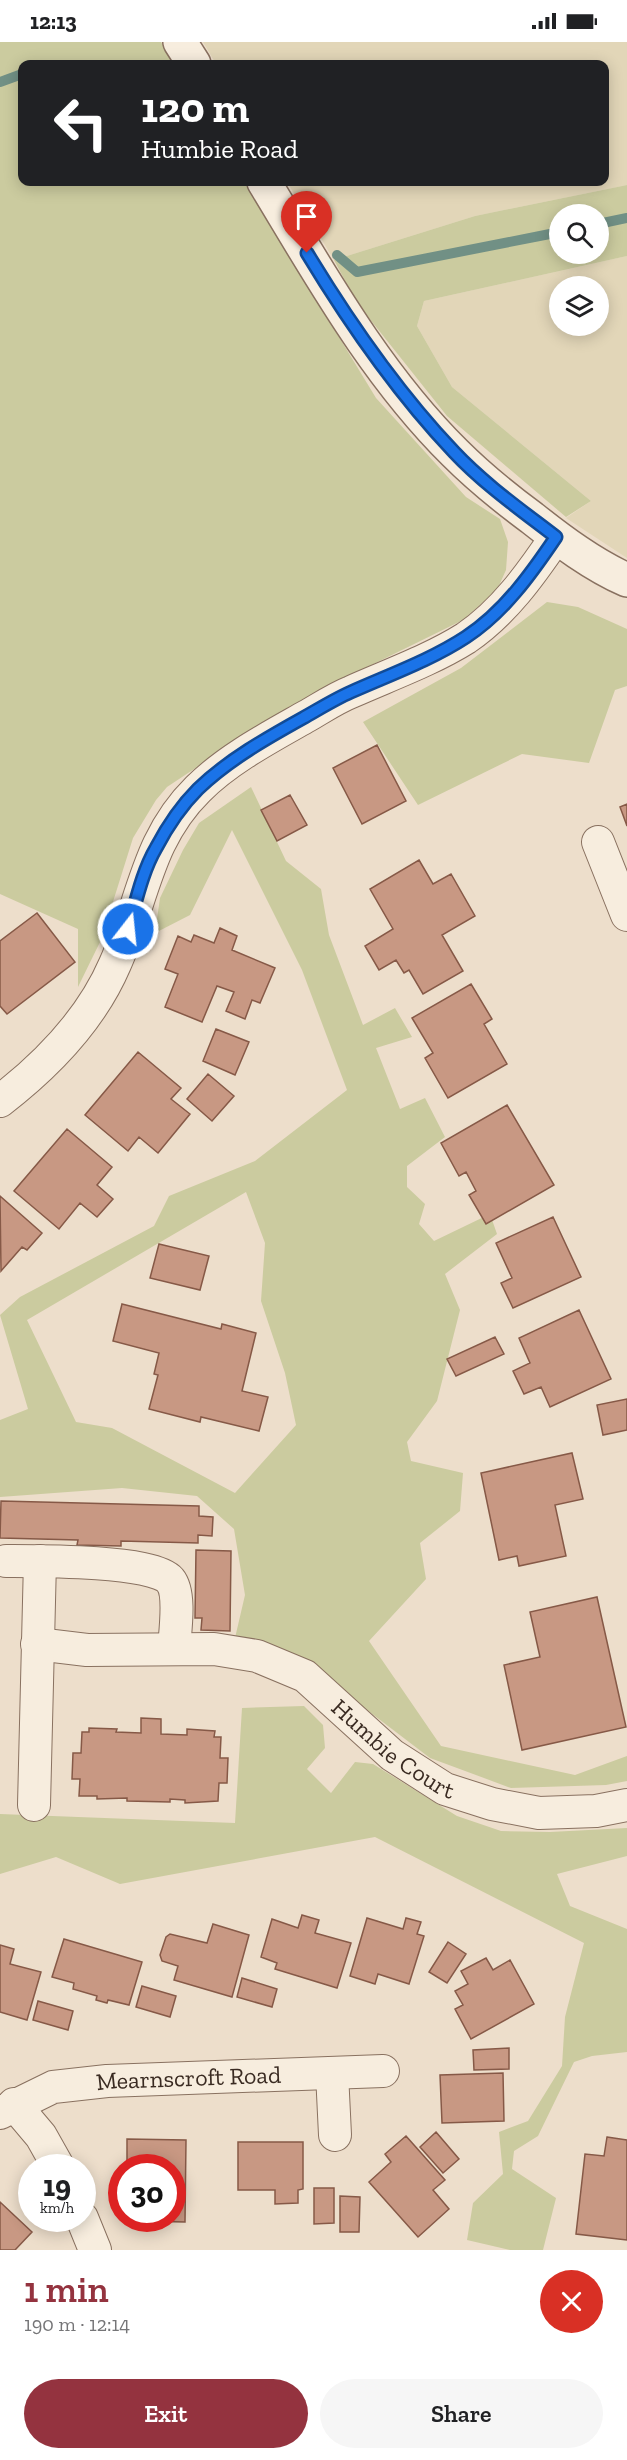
<!DOCTYPE html>
<html lang="en">
<head>
<meta charset="utf-8">
<style>
  body { margin:0; font-family:"Zilla Slab",serif; background:#f6f6f6; color:#202124; height:100vh; display:flex; flex-direction:column; font-size:22px; white-space:nowrap }
  * { box-sizing:border-box; margin:0 }
  p { font-size:20px; color:#757577 }
  .icon { flex:none; width:33px; height:33px; fill:none; stroke:currentColor; stroke-width:2; stroke-linecap:round; stroke-linejoin:round }
  .map { position:relative; height:2208px; overflow:hidden }
  .side { display:flex; flex-direction:column; background:#fff; flex:1 }
  .side>* { flex:none }
  .hud { position:absolute; left:18px; top:18px; width:591px; height:126px; border-radius:12px; box-shadow:0 3px 15px #0003; background:#202124; color:#fff; overflow:hidden }
  .controls { position:absolute; left:549px; top:162px; display:grid; gap:12px }
  .controls a { display:grid; place-items:center; width:60px; height:60px; border-radius:50%; background:#fff; box-shadow:0 3px 15px #0003; font-size:30px }
  .speed { position:absolute; left:18px; top:2112px; display:flex; gap:12px; font-size:30px; font-weight:700; text-align:center }
  .speed>* { display:grid; place-content:center; width:78px; height:78px; border-radius:50%; background:#fff; box-shadow:0 3px 15px #0003; line-height:1 }
  .speed small { font-size:15px; font-weight:400 }
  .speed .limit { border:9px solid #d22; background:#fff; color:#111 }
  .pin { position:absolute; display:grid; place-items:center; width:51px; height:51px; color:#fff; margin:-62px -26px; border-radius:50% 50% 50% 0; rotate:-45deg; box-shadow:0 0 6px #0007 }
  .pin .icon { rotate:45deg }
  .me { position:absolute; width:66px; margin:-33px; rotate:16deg; stroke-linejoin:round; filter:drop-shadow(0 0 4px #0008) }
  .turn { display:flex; align-items:center; gap:21px; height:126px; padding:0 24px; font-size:27px }
  .turn .icon { width:78px; height:78px; stroke-width:2.5 }
  .turn b { display:block; font-size:42px; line-height:51px }
  .round { display:grid; place-items:center; flex:none; width:63px; height:63px; border-radius:32px; background:#f6f6f6 }
  .overview { display:flex; align-items:center; justify-content:space-between; height:102px; padding:0 24px }
  h1 { font-size:36px; font-weight:600; line-height:45px; color:#94333f }
  .cta { display:flex; gap:12px; margin-top:auto; padding:12px 24px }
  .cta a { flex:1; height:69px; border-radius:36px; background:#94333f; color:#fff; font-size:24px; font-weight:600; line-height:69px; text-align:center }
  .cta a+a { background:#f6f6f6; color:#202124 }
  .status { display:flex; justify-content:space-between; align-items:center; height:42px; padding:0 30px; background:#fff; direction:ltr }
  .status svg { height:16px; fill:currentColor }
  .map>svg:first-child { display:block }
</style>
</head>
<body>
<div class="status"><b>12:13</b><svg viewBox="0 0 49 12"><path d="M0 12V9h3v3zM5 12V6h3v6zM10 12V3h3v9zM15 12V0h3v12zM26 1h20v11H26zM47 4h2v5h-2z"/></svg></div>
<div class="map">
<svg width="627" height="2208" viewBox="0 0 627 2208">
  <rect width="100%" height="100%" fill="#eddecb"/>
  <path fill="#e2d6b8" fill-rule="evenodd" d="M203 0H627V143L475 174 334 218 287 140H604V22H216Z
    M627 214V516L566 476 591 459 452 345 417 284 424 259ZM560 244H598V284H560Z"/>
  <path fill="#cbcb9f" fill-rule="evenodd" d="M0 0H161L174 22H22V140H245L376 356 466 455 500 477 508 500 506 528 497 548 463 578 343 637 241 696 167 745 156 758 133 796 101 898 78 945V887L0 852Z
    M627 143V214L424 259 417 284 452 345 591 459 566 475 447 374 357 261 334 218 475 174ZM560 172H598V212H560Z
    M547 560 578 565 627 587V644L615 648 589 721 522 712 418 763 363 680 461 626Z
    M251 745 286 819 321 847 329 893 363 983 395 966 412 995 376 1006 400 1067 425 1056 445 1095 407 1124V1145L425 1162 419 1182 434 1199 490 1172 497 1192 445 1232 460 1268 437 1359 407 1400 411 1419 463 1431 460 1469 420 1501 426 1537 369 1599 441 1704 575 1733 627 1714V1739L606 1743 511 1746 430 1716 346 1652 235 1596 245 1553 234 1487 197 1454 122 1446 0 1455V1378L28 1367 0 1273 20 1255 154 1184 169 1154 255 1119 347 1048 302 928 232 788 190 873 155 891 160 856 183 808 199 781ZM246 1150 265 1201 261 1259 285 1331 296 1383 235 1451 112 1386 76 1380 27 1278Z
    M304 1664 323 1683 325 1706 307 1727 331 1751 355 1720 373 1722 457 1774 501 1789 550 1790 627 1786V1814L557 1832 570 1864 627 1887V2010L592 2014 574 2020 538 2094 514 2109 512 2127 556 2156 543 2208H510L467 2198 473 2161 503 2132 499 2090 528 2079 562 2024 565 1975 584 1901 375 1795 120 1842 56 1815 0 1832V1772L235 1781 242 1666Z"/>
  <g fill="none" stroke-linecap="round" stroke-linejoin="round">
    <path stroke="#719085" stroke-width="10" d="M0 40 22 32
      M598 182 627 176
      M337 213 357 230 560 190"/>
  </g>
  <path fill="#c89883" stroke="#865947" stroke-width="1.5" d="M377 703 406 759 362 782 333 726Z
    M290 753 307 783 277 799 261 768Z
    M627 762V784L620 765Z
    M419 818 433 842 451 832 475 874 442 893 463 929 423 952 409 928 404 931 396 918 379 928 365 904 393 887 370 847Z
    M37 871 75 920 7 972 0 964V899Z
    M220 886 237 894 232 908 275 926 260 961 252 958 245 977 226 969 234 950 217 944 202 980 165 965 178 932 165 927 178 894 191 900 194 893 214 901Z
    M471 942 492 977 484 982 507 1022 448 1056 425 1016 433 1011 412 976Z
    M216 987 249 1000 235 1033 203 1019Z
    M138 1010 181 1046 171 1057 190 1072 158 1111 139 1095 128 1109 85 1073Z
    M208 1032 234 1054 212 1079 187 1057Z
    M507 1063 554 1143 486 1182 469 1153 476 1149 466 1130 459 1134 441 1101Z
    M67 1087 112 1125 97 1143 113 1157 97 1175 80 1161 59 1187 14 1149Z
    M0 1154 42 1191 27 1208 22 1205 1 1229Z
    M553 1175 581 1235 513 1266 501 1241 512 1236 496 1201Z
    M159 1202 209 1214 200 1248 150 1236Z
    M122 1262 221 1287 222 1282 256 1291 242 1349 268 1355 259 1389 201 1375 200 1380 149 1367 158 1333 154 1332 159 1311 113 1299Z
    M579 1268 611 1337 550 1365 541 1345 524 1352 513 1329 530 1321 519 1296Z
    M495 1295 504 1312 456 1334 447 1317Z
    M627 1357V1388L603 1393 597 1363Z
    M572 1411 583 1457 555 1463 566 1514 519 1524 517 1514 499 1518 481 1431Z
    M1 1459 199 1464V1474L213 1475 212 1494 198 1493V1501L121 1499V1504L77 1503 78 1498 0 1496Z
    M196 1508 231 1509 230 1589 201 1588 202 1576H195Z
    M597 1555 626 1685 522 1708 504 1623 540 1615 530 1570Z
    M141 1676 161 1677V1692L187 1693V1687L215 1689 214 1695H221L220 1716H228L227 1741H219L218 1759 185 1761V1758L170 1757V1760L127 1759V1756L97 1757V1754H79L80 1737H72L73 1711H81L82 1690H89V1686L117 1687 116 1690 141 1691Z
    M302 1873 319 1878 315 1891 351 1901 337 1946 275 1927 277 1921 261 1915 272 1877 298 1886Z
    M367 1876 403 1887 406 1876 421 1880 417 1892 424 1894 409 1942 378 1932 375 1942 350 1934Z
    M213 1882 249 1893 232 1955 174 1938 178 1924 162 1919 160 1913 166 1895 170 1892 207 1901Z
    M64 1897 142 1920 129 1963 108 1958 107 1961 96 1958 97 1954 73 1947 74 1941 52 1935Z
    M448 1900 466 1912 447 1941 429 1930Z
    M0 1903 14 1907 10 1922 41 1930 27 1978 0 1970Z
    M486 1916 493 1928 510 1918 534 1962 471 1997 455 1967 463 1963 455 1949 468 1942 461 1929Z
    M242 1936 277 1947 272 1965 237 1955Z
    M142 1944 176 1954 170 1975 136 1965Z
    M38 1959 73 1969 68 1988 33 1978Z
    M509 2006V2027L474 2028 473 2008Z
    M503 2031 504 2079 442 2081 440 2033Z
    M436 2090 459 2117 443 2131 420 2105Z
    M406 2094 445 2138 433 2148 449 2167 418 2195 369 2140 391 2120 385 2112Z
    M607 2095 627 2098V2198L576 2192 585 2112 604 2114Z
    M127 2097 186 2098 185 2180 140 2179V2176H172V2126H127Z
    M238 2100H303V2147L298 2148V2161L275 2162V2148H238Z
    M314 2146H334V2181L314 2182Z
    M340 2154 360 2155 359 2190H340Z
    M0 2160 32 2190 15 2208H0Z"/>
  <g fill="none" stroke-linecap="round" stroke-linejoin="round">
    <g stroke="#897160" stroke-width="34">
      <g id="minor">
        <path d="M598 800 627 873"/>
        <path d="M0 1059C48 1022 91 978 115 922 143 860 146 798 198 747 228 717 270 695 307 674 321 666 336 656 351 650 389 633 431 618 466 596 504 570 531 532 556 495"/>
        <path d="M6 1519C36 1519 152 1518 170 1538 181 1551 175 1590 174 1606"/>
        <path id="s1" d="M37 1602 87 1608 214 1607 257 1614 305 1634 392 1713 445 1747 492 1762 539 1771 596 1769 627 1763"/>
        <path d="M34 1763 40 1519"/>
        <path d="M332 2031 335 2093"/>
        <path d="M14 2062 41 2094 59 2126"/>
        <path id="s2" d="M0 2071 53 2045 107 2039 383 2029"/>
        <path d="M82 2176 95 2208"/>
      </g>
    </g>
    <g stroke="#897160" stroke-width="36">
      <path id="tertiary" d="M180 0 194 22
        M264 140C321 234 376 333 455 411 479 435 505 456 532 476 561 499 593 523 627 538"/>
    </g>
    <use href="#minor" stroke="#f7edde" stroke-width="32"/>
    <use href="#tertiary" stroke="#f7edde" stroke-width="33"/>
  </g>
  <g fill="none" stroke-linecap="round" stroke-linejoin="round">
    <g stroke="#114b97" stroke-width="15">
      <path id="route" d="M128 887C136 860 142 830 156 806 167 785 182 763 198 747 228 718 267 696 303 676 319 667 335 657 351 650 389 633 431 618 466 595 504 570 531 532 556 495 521 468 484 442 454 410 397 350 350 282 307 211"/>
    </g>
    <use href="#route" stroke="#1a73e8" stroke-width="10"/>
  </g>
  <g text-anchor="middle" stroke-width="6" stroke-linejoin="round" paint-order="stroke">
    <g font-size="24" fill="#3a2b22" stroke="#f4eada">
      <text dy="8" stroke="none"><textPath href="#s1" startOffset="388">Humbie Court</textPath></text>
      <text dy="8" stroke="none"><textPath href="#s2" startOffset="195">Mearnscroft Road</textPath></text>
    </g>
  </g>
</svg>
<div class="controls">
<a><svg class="icon" aria-label="search" viewBox="0 0 24 24"><circle cx="10" cy="10" r="6"/><path d="M15 15l6 6"/></svg></a>
<a><svg class="icon" aria-label="layers" viewBox="0 0 24 24"><path d="M12 4l9 5-9 5-9-5zM3 14l9 5 9-5"/></svg></a>
</div>
<div class="speed"><div>19<small>km/h</small></div><div class="limit">30</div></div>
<div class="pin" style="left:307px;top:211px;background:#d93025"><svg class="icon" aria-label="arrive" viewBox="0 0 24 24"><path d="M6 21V4h12l-3 4 3 4H6"/></svg></div>
<svg class="me" style="left:128px;top:887px" viewBox="-20 -20 40 40"><circle r="17" fill="#1a73e8" stroke="#fff" stroke-width="3"/><path d="M0-11L8 9 0 5-8 9z" fill="#fff"/></svg>
<div class="hud">
<div class="turn"><svg class="icon" aria-label="left" viewBox="0 0 24 24"><path d="M17 20v-9H6M10 6l-5 5 5 5"/></svg><div><b>120 m</b>Humbie Road</div></div>
</div>
</div>
<section class="side">
<div class="overview"><div><h1>1 min</h1><p>190 m · 12:14</p></div><a class="round" style="background:#d93025;color:#fff"><svg class="icon" aria-label="close" viewBox="0 0 24 24"><path d="M6 6l12 12M18 6L6 18"/></svg></a></div>
<div class="cta"><a>Exit</a><a>Share</a></div>
</section>
</body>
</html>
